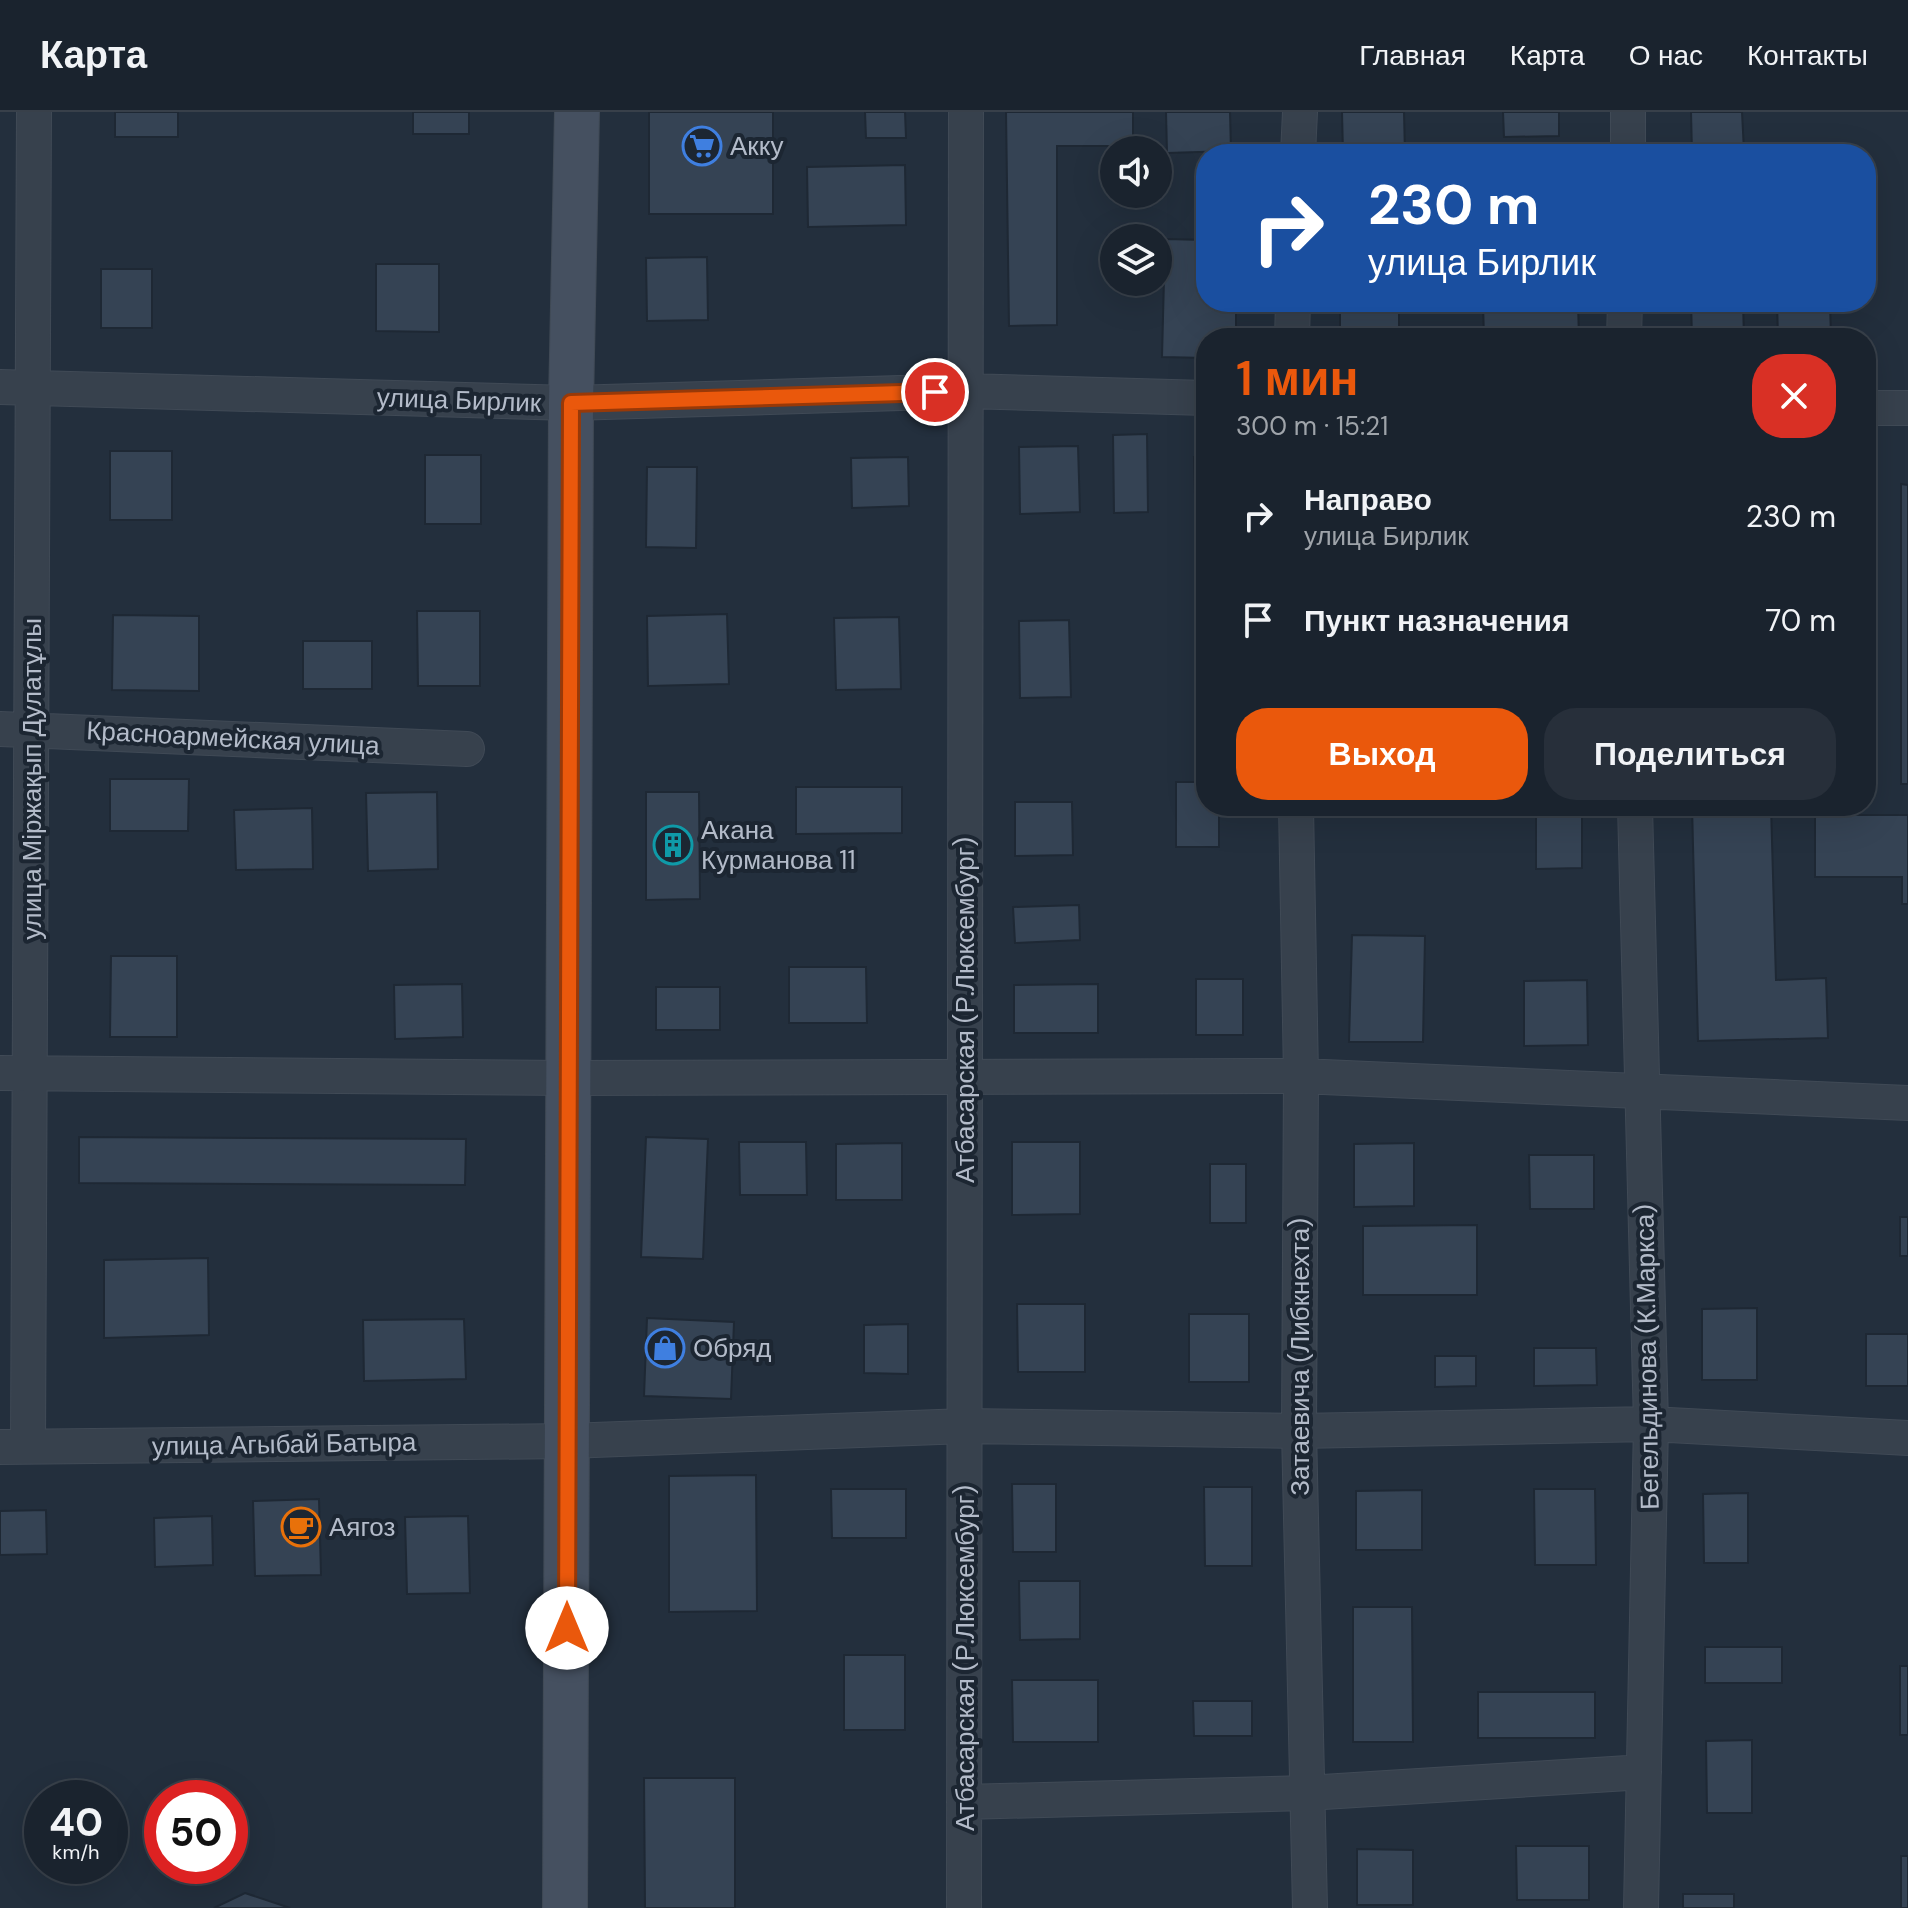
<!DOCTYPE html>
<html lang="ru">
<head>
<meta charset="utf-8">
<style>
  body { margin:0; font-family:"DM Sans",sans-serif; background:#272f3a; color:#f1f3f6; height:100vh; display:flex; flex-direction:column; font-size:30px; white-space:nowrap }
  * { box-sizing:border-box; margin:0 }
  p { font-size:26px; color:#9fa4aa }
  .icon { flex:none; width:44px; height:44px; fill:none; stroke:currentColor; stroke-width:2; stroke-linecap:round; stroke-linejoin:round }
  .map { position:relative; flex:1; overflow:hidden }
  .panel { position:absolute; left:1196px; top:216px; width:680px; height:488px; display:flex; flex-direction:column; background:#1a232e; border-radius:32px; box-shadow:0 8px 32px #0002,0 0 0 2px #38404a }
  .panel>* { flex:none }
  .banner { position:absolute; left:1196px; top:32px; width:680px; height:168px; border-radius:32px; box-shadow:0 8px 32px #0002,0 0 0 2px #38404a; background:#1a4fa0; color:#fff; overflow:hidden }
  .fabs { position:absolute; left:1100px; top:24px; display:grid; gap:16px }
  .fabs a { display:grid; place-items:center; width:72px; height:72px; border-radius:50%; background:#1a232e; box-shadow:0 8px 32px #0002,0 0 0 2px #38404a; font-size:40px }
  .speed { position:absolute; left:24px; top:1668px; display:flex; gap:16px; font-size:40px; font-weight:700; text-align:center }
  .speed>* { display:grid; place-content:center; width:104px; height:104px; border-radius:50%; background:#1a232e; box-shadow:0 8px 32px #0002,0 0 0 2px #38404a; line-height:1 }
  .speed small { font-size:20px; font-weight:400 }
  .speed .limit { border:12px solid #d22; background:#fff; color:#111 }
  .pin { position:absolute; display:grid; place-items:center; width:68px; height:68px; color:#fff; margin:-34px; border:4px solid #fff; border-radius:50%; box-shadow:0 2px 8px #0007 }
  .me { position:absolute; width:88px; margin:-44px; rotate:0deg; stroke-linejoin:round; filter:drop-shadow(0 0 6px #0008) }
  .turn { display:flex; align-items:center; gap:28px; height:168px; padding:0 40px; font-size:36px }
  .turn .icon { width:104px; height:104px; stroke-width:2.5 }
  .turn b { display:block; font-size:56px; line-height:68px }
  .round { display:grid; place-items:center; flex:none; width:84px; height:84px; border-radius:32px; background:#272f3a }
  .overview { display:flex; align-items:center; justify-content:space-between; height:136px; padding:0 40px }
  h1 { font-size:48px; font-weight:600; line-height:60px; color:#ea580c }
  .cta { display:flex; gap:16px; margin-top:auto; padding:16px 40px }
  .cta a { flex:1; height:92px; border-radius:32px; background:#ea580c; color:#fff; font-size:32px; font-weight:600; line-height:92px; text-align:center }
  .cta a+a { background:#272f3a; color:#f1f3f6 }
  ul { padding:0; list-style:none }
  li { display:flex; align-items:center; gap:24px; height:104px; padding:0 40px }
  li div { flex:1 }
  li b { display:block; font-size:30px }
  li em { font-style:normal }
  header { display:flex; align-items:center; gap:48px; box-sizing:border-box; height:112px; padding:0 40px; background:#1a232e; border-bottom:2px solid #38404a }
  header strong { font-size:38px }
  nav { display:flex; gap:44px; margin-inline-start:auto; font-size:28px }
  .map>svg:first-child { display:block }
</style>
</head>
<body>
<header>
<strong>Карта</strong>
<nav><a>Главная</a><a>Карта</a><a>О нас</a><a>Контакты</a></nav>
</header>
<div class="map">
<svg width="1908" height="1796" viewBox="0 0 1908 1796">
  <rect width="100%" height="100%" fill="#232f3d"/>
  <path fill="#354354" stroke="#1e2834" stroke-width="2" d="M115 0H178V25H115Z
    M413 0H469V22H413Z
    M649 0H773V102H649Z
    M865 0H905L906 26H866Z
    M1006 0H1133V34H1057V213L1009 214Z
    M1166 0H1230L1231 39 1167 41Z
    M1342 0H1404L1405 42H1343Z
    M1503 0H1559V24L1504 25Z
    M1691 0H1742L1744 39 1692 42Z
    M905 53 906 113 808 115 807 55Z
    M1165 127 1206 128V190H1236V226H1206V246L1162 245Z
    M707 145 708 208 647 209 646 146Z
    M376 152H439V220L376 219Z
    M101 157H152V216H101Z
    M1340 190H1399V226H1340Z
    M1691 190H1743L1744 226H1692Z
    M1777 190H1830L1831 226H1778Z
    M1578 191 1579 226H1484L1483 192Z
    M1147 322 1148 400 1114 401 1113 323Z
    M1078 334 1080 400 1020 402 1019 335Z
    M110 339H172V408H110Z
    M425 343H481V412H425Z
    M908 345 909 394 852 396 851 346Z
    M1194 345H1206V419H1196Z
    M647 355H697L696 436 646 435Z
    M1901 372 1908 373V672H1901Z
    M417 499H480V574H418Z
    M727 502 729 572 648 574 647 504Z
    M113 503 199 504V579L112 578Z
    M899 505 901 577 836 578 834 506Z
    M1069 508 1071 585 1020 586 1019 509Z
    M1206 519V582H1199L1197 520Z
    M303 529H372V577H303Z
    M110 667H189L188 719H110Z
    M1176 670H1206V694H1219V735H1176Z
    M796 675H902V721L796 722Z
    M437 680 438 757 368 759 366 681Z
    M646 680H699L700 787 646 788Z
    M1015 690H1072L1073 743 1015 744Z
    M1692 694H1771L1776 868 1826 866 1828 926 1698 929Z
    M1536 695H1582V756L1536 757Z
    M312 696 313 757 236 758 234 698Z
    M1815 703H1908V792H1902V765H1815Z
    M1079 793 1080 828 1015 831 1013 795Z
    M1352 823 1425 824 1423 930H1349Z
    M111 844H177V925H110Z
    M789 855H866L867 911H789Z
    M1196 867H1243V923H1196Z
    M1587 868 1588 933 1524 934V869Z
    M462 872 463 925 395 927 394 873Z
    M1098 872V921H1014V873Z
    M656 875H720V918H656Z
    M79 1025 466 1027 465 1073 79 1071Z
    M646 1025 708 1027 703 1147 641 1145Z
    M739 1030H806L807 1083H740Z
    M1012 1030H1080V1102L1012 1103Z
    M902 1031V1088H836V1032Z
    M1414 1031V1094L1354 1095V1032Z
    M1529 1043H1594V1097H1530Z
    M1210 1052H1246V1111H1210Z
    M1900 1105H1908V1144H1900Z
    M1477 1113V1183H1363V1114Z
    M208 1146 209 1223 104 1226V1148Z
    M1017 1192H1085V1260H1018Z
    M1757 1196V1268H1702V1197Z
    M1189 1202H1249V1270H1189Z
    M647 1206 734 1210 731 1287 644 1284Z
    M464 1207 466 1267 364 1269 363 1208Z
    M908 1212V1262L864 1261V1213Z
    M1866 1222H1908V1274H1866Z
    M1534 1236H1596L1597 1273 1534 1274Z
    M1435 1244H1476V1274L1435 1275Z
    M756 1363 757 1499 669 1500V1364Z
    M1012 1372H1056V1440H1013Z
    M1204 1375H1252V1454H1205Z
    M831 1377H906V1426H832Z
    M1534 1377H1595L1596 1453H1535Z
    M1422 1378V1438H1356V1379Z
    M1748 1381V1451H1704L1703 1382Z
    M319 1387 321 1463 255 1464 253 1389Z
    M46 1398 47 1442 0 1443V1399Z
    M212 1404 213 1453 155 1455 154 1406Z
    M468 1404 470 1481 407 1482 405 1405Z
    M1019 1469H1080V1527L1020 1528Z
    M1353 1495H1412L1413 1630H1353Z
    M1705 1535H1782V1571H1705Z
    M844 1543H905V1618H844Z
    M1900 1554H1908V1623H1900Z
    M1012 1568H1098V1630H1013Z
    M1478 1580H1595V1626H1478Z
    M1193 1589H1252V1624H1194Z
    M1752 1628V1701H1707L1706 1629Z
    M644 1666H735V1796H645Z
    M1516 1734H1589V1788H1517Z
    M1357 1737 1413 1738V1793H1357Z
    M1901 1744H1908V1796H1901Z
    M245 1781 290 1796H214Z
    M1683 1782H1734V1796H1683Z"/>
  <g fill="none" stroke-linecap="round" stroke-linejoin="round">
    <g stroke="#404a56" stroke-width="36">
      <path id="street" d="M1298 42 1300 0
        M1628 42V0
        M1292 226 1293 190
        M1624 226 1625 190
        M0 275 571 291 966 279 1206 286
        M1866 296H1908
        M0 617 467 637
        M1296 694 1301 964 1299 1319 1310 1796
        M1635 694 1651 1312 1641 1796
        M0 961 567 966 1301 964 1908 991
        M28 1334 34 0
        M0 1335 568 1329 965 1314 1299 1319 1651 1312 1908 1326
        M964 1690 1307 1681 1644 1660
        M964 1796 966 0"/>
    </g>
    <g stroke="#404a56" stroke-width="46">
      <path id="secondary" d="M565 1796 571 291 577 0"/>
    </g>
    <use href="#street" stroke="#37414d" stroke-width="34"/>
    <use href="#secondary" stroke="#455060" stroke-width="44"/>
  </g>
  <g fill="none" stroke-linecap="round" stroke-linejoin="round">
    <g stroke="#983908" stroke-width="20">
      <path id="route" d="M567 1516 571 291 935 280"/>
    </g>
    <use href="#route" stroke="#ea580c" stroke-width="14"/>
  </g>
  <defs>
    <g id="supermarket-ring" transform="scale(2)"><circle r="9.5" fill="#1c2632" stroke="#3f7fe0" stroke-width="1.5"/><path d="M-6-5.5h2.5l.6 2H6L4.5 2H-2.5L-4.4-4H-6ZM-1.5 3.2a1.3 1.3 0 1 0 .1 0ZM3 3.2a1.3 1.3 0 1 0 .1 0Z" fill="#3f7fe0"/></g>
    <g id="building-ring" transform="scale(2)"><circle r="9.5" fill="#1c2632" stroke="#0f9aa8" stroke-width="1.5"/><path d="M-4-6H4V6H1V3H-1V6H-4ZM-2.5-4.3h1.7v1.8h-1.7ZM.8-4.3h1.7v1.8H.8ZM-2.5-1h1.7V.8h-1.7ZM.8-1h1.7V.8H.8Z" fill="#0f9aa8"/></g>
    <g id="shop-ring" transform="scale(2)"><circle r="9.5" fill="#1c2632" stroke="#3f7fe0" stroke-width="1.5"/><path d="M-5-2.5h2.3a2.7 3.5 0 0 1 5.4 0H5L5.5 6h-11ZM-1.5-2.5h3a1.5 2.3 0 0 0-3 0Z" fill="#3f7fe0"/></g>
    <g id="cafe-ring" transform="scale(2)"><circle r="9.5" fill="#1c2632" stroke="#e8710a" stroke-width="1.5"/><path d="M-5.5-4.5H6V0H3Q3 3.5 0 3.5H-2.5Q-5.5 3.5-5.5 0ZM3-3.2v2h1.7v-2ZM-6 4.5H4V6H-6Z" fill="#e8710a"/></g>
  </defs>
  <g fill-rule="evenodd">
    <use href="#supermarket-ring" x="702" y="34"/>
    <use href="#building-ring" x="673" y="733"/>
    <use href="#shop-ring" x="665" y="1236"/>
    <use href="#cafe-ring" x="301" y="1415"/>
  </g>
  <g text-anchor="middle" stroke-width="8" stroke-linejoin="round" paint-order="stroke">
    <g font-size="26" fill="#b3bbc9" stroke="#1c2632" text-anchor="start">
      <text x="730" y="43">Акку</text>
      <text x="701" y="727">Акана<tspan x="701" dy="30">Курманова 11</tspan></text>
      <text x="693" y="1245">Обряд</text>
      <text x="329" y="1424">Аягоз</text>
    </g>
    <g font-size="26" fill="#b3bbc9" stroke="#1c2632">
      <text transform="translate(459 288) rotate(2)" y="9">улица Бирлик</text>
      <text transform="translate(233 626) rotate(3)" y="9">Красноармейская улица</text>
      <text transform="translate(32 667) rotate(-90)" y="9">улица Міржақып Дулатұлы</text>
      <text transform="translate(965 898) rotate(-90)" y="9">Атбасарская (Р.Люксембург)</text>
      <text transform="translate(1300 1245) rotate(-90)" y="9">Затаевича (Либкнехта)</text>
      <text transform="translate(1647 1245) rotate(-91)" y="9">Бегельдинова (К.Маркса)</text>
      <text transform="translate(284 1332) rotate(-1)" y="9">улица Агыбай Батыра</text>
      <text transform="translate(965 1546) rotate(-90)" y="9">Атбасарская (Р.Люксембург)</text>
    </g>
  </g>
</svg>
<div class="fabs">
<a><svg class="icon" aria-label="sound" viewBox="0 0 24 24"><path d="M4 9h4l5-4v14l-5-4H4zM17 9q2 3 0 6"/></svg></a>
<a><svg class="icon" aria-label="layers" viewBox="0 0 24 24"><path d="M12 4l9 5-9 5-9-5zM3 14l9 5 9-5"/></svg></a>
</div>
<div class="speed"><div>40<small>km/h</small></div><div class="limit">50</div></div>
<div class="pin" style="left:935px;top:280px;background:#d93025"><svg class="icon" aria-label="arrive" viewBox="0 0 24 24"><path d="M6 21V4h12l-3 4 3 4H6"/></svg></div>
<svg class="me" style="left:567px;top:1516px" viewBox="-20 -20 40 40"><circle r="19" fill="#fff"/><path d="M0-13L10 11 0 6-10 11z" fill="#ea580c"/></svg>
<div class="banner">
<div class="turn"><svg class="icon" aria-label="right" viewBox="0 0 24 24"><path d="M7 20v-9h11M14 6l5 5-5 5"/></svg><div><b>230 m</b>улица Бирлик</div></div>
</div>
<section class="panel">
<div class="overview"><div><h1>1 мин</h1><p>300 m · 15:21</p></div><a class="round" style="background:#d93025;color:#fff"><svg class="icon" aria-label="close" viewBox="0 0 24 24"><path d="M6 6l12 12M18 6L6 18"/></svg></a></div>
<ul>
<li><svg class="icon" aria-label="right" viewBox="0 0 24 24"><path d="M7 20v-9h11M14 6l5 5-5 5"/></svg><div><b>Направо</b><p>улица Бирлик</p></div><em>230 m</em></li>
<li><svg class="icon" aria-label="arrive" viewBox="0 0 24 24"><path d="M6 21V4h12l-3 4 3 4H6"/></svg><div><b>Пункт назначения</b></div><em>70 m</em></li>
</ul>
<div class="cta"><a>Выход</a><a>Поделиться</a></div>
</section>
</div>
</body>
</html>
